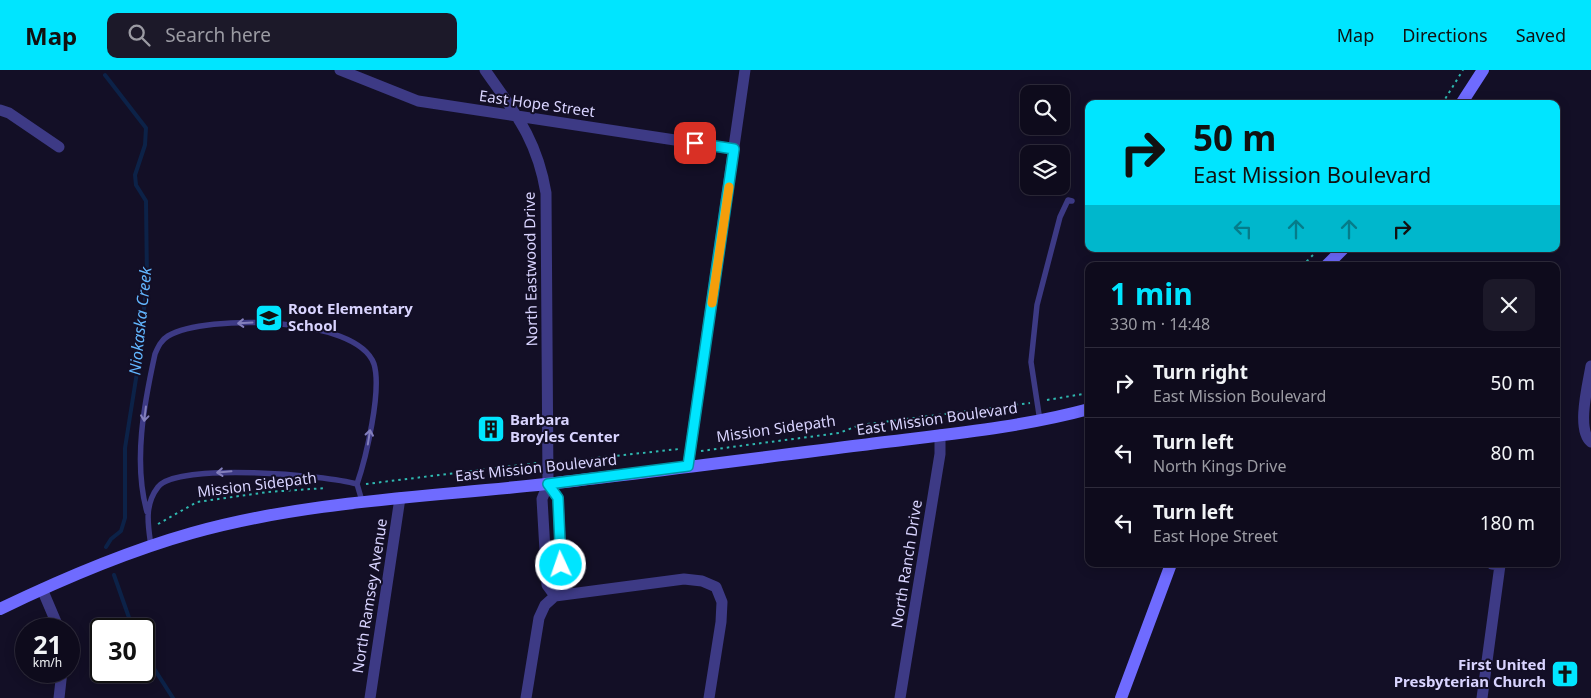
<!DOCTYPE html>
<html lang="en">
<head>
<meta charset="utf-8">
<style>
  body { margin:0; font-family:"Noto Sans",sans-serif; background:#1c1929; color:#f1f3f6; height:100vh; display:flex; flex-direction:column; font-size:19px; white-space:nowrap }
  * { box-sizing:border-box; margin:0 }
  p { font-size:16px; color:#9b9ba3 }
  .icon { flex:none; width:28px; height:28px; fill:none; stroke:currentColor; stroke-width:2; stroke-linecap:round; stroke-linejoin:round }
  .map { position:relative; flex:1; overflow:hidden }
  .details { position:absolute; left:1085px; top:192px; width:475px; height:305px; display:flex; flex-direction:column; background:#0e0b1c; border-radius:10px; box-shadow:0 2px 12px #0003,0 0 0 1px #2e2b3b }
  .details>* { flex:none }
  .top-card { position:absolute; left:1085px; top:30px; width:475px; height:152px; border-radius:10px; box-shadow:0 2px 12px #0003,0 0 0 1px #2e2b3b; background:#00e5ff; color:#111; overflow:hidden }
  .buttons { position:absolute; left:1020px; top:15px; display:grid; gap:10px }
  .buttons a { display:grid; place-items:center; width:50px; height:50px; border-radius:10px; background:#0e0b1c; box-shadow:0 2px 12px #0003,0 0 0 1px #2e2b3b; font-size:25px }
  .speed { position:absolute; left:15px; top:548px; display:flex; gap:10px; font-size:25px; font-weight:700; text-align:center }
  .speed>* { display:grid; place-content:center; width:65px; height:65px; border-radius:50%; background:#0e0b1c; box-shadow:0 2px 12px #0003,0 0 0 1px #2e2b3b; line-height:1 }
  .speed small { font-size:12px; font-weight:400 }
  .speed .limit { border:2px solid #111; border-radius:8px; background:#fff; color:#111 }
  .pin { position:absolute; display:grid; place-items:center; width:42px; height:42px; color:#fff; margin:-21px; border-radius:10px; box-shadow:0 2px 8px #0006 }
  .me { position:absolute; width:55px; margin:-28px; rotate:357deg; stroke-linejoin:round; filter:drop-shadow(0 0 4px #0008) }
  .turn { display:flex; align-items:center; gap:18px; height:105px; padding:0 25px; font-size:22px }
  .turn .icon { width:65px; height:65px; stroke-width:2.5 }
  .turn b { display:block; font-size:35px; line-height:42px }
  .lanes { display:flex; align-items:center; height:48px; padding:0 25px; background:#0003; justify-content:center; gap:25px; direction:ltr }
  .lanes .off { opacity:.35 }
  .round { display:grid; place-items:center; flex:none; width:52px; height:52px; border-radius:10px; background:#1c1929 }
  .head { display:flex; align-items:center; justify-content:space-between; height:85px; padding:0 25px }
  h1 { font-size:30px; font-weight:700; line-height:38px; color:#00e5ff }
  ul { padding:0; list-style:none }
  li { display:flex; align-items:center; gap:15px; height:70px; padding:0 25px; border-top:1px solid #2e2b3b }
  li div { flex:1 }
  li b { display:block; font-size:19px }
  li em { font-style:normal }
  header { display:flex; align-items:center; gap:30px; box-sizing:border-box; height:70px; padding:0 25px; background:#00e5ff; color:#111 }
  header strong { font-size:24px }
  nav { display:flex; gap:28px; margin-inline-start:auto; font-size:18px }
  .search { width:350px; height:45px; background:#1c1929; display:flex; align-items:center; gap:12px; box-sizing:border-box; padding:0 18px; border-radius:10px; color:#9b9ba3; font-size:19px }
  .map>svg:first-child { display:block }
</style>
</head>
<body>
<header>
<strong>Map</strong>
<div class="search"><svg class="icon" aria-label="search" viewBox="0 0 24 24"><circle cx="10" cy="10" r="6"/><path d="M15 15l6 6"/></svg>Search here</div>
<nav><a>Map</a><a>Directions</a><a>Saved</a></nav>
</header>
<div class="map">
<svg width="1591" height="628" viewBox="0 0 1591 628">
  <rect width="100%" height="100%" fill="#130f26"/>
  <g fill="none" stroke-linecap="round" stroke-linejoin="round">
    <path stroke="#0c2248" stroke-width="4" d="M105 5 146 58 145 75 135 105 136 115 146 131 147 210 138 296 125 378V448L121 461 111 469 106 477
      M114 505 133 559
      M144 583 173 628"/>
    <path stroke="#2fb8b0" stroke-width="2" stroke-dasharray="2.5 4" stroke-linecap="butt" d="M1442 34 1463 0
      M1302 196 1319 179
      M1047 330 1089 323
      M701 381 839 363 860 355 1030 333
      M559 392 679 379
      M366 414 537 393
      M158 454 197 432 268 422 326 418"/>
    <path stroke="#3d3a85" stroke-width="5.5" d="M1040 351 1031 292 1037 235 1060 147 1068 130 1072 131
      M147 442C133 392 144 334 155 284 158 277 161 270 168 266 206 244 357 246 374 294 382 320 366 388 357 414
      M151 476C148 455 144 435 158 417 177 392 327 405 357 414L362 431"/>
    <path stroke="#3d3a85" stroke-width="11" d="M340 0 418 31 734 79
      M485 0C515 43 537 69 546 123L548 414 542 429 547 515 555 526
      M0 40 9 43 59 77
      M1591 296C1588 314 1576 360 1591 372
      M688 396 745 0
      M42 519 59 559
      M555 526 684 509 702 511 716 517 722 532 721 552 709 628
      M59 628 62 601
      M370 628 400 428
      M526 628 539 548 545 535 555 526 562 511 558 428 548 414
      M900 628 940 384V365
      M1482 628 1500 495 1492 494"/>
    <path stroke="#6f6bff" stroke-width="12" d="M1461 34 1483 0
      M1326 196 1343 179
      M0 539C62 509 125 482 192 463 305 431 429 427 546 414 652 402 757 388 862 375 938 365 1015 359 1089 339
      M1121 628 1171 494"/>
  </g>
  <defs><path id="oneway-shaft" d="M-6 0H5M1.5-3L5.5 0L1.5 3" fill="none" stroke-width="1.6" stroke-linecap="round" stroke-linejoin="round" transform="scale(1.25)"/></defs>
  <g stroke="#837fbc">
    <use href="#oneway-shaft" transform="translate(245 253) rotate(177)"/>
    <use href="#oneway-shaft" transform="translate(145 344) rotate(97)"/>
    <use href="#oneway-shaft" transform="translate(369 367) rotate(-81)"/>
    <use href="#oneway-shaft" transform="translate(224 402) rotate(175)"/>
  </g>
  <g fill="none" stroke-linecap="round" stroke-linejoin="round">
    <g stroke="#0095a6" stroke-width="12">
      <path id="route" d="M561 495 558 428 548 414 688 396 734 79 695 73"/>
    </g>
    <use href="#route" stroke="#00e5ff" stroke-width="9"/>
    <path stroke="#f59e0b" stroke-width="9" d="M712 233 729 117"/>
  </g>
  <defs>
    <g id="school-square" transform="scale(1.4375)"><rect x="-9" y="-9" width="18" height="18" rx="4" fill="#00e5ff" stroke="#130f26"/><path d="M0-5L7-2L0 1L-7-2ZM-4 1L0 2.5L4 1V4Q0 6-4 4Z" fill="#111"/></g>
    <g id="building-square" transform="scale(1.4375)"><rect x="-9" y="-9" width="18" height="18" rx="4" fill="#00e5ff" stroke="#130f26"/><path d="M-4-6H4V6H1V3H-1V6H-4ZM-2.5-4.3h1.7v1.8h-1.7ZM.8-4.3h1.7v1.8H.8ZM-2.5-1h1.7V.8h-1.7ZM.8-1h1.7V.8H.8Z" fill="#111"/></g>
    <g id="church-square" transform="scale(1.4375)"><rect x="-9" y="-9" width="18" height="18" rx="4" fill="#00e5ff" stroke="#130f26"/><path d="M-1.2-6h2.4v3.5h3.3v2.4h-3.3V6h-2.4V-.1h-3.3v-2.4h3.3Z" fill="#111"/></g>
  </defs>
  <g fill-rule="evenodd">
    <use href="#school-square" x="269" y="248"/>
    <use href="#building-square" x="491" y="359"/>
    <use href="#church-square" x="1565" y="604"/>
  </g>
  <g text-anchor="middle" stroke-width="4" stroke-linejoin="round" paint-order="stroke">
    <g font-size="15" fill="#d9d4ff" stroke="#130f26">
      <text transform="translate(537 34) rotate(8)" y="5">East Hope Street</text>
      <text transform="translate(531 199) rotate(-91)" y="5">North Eastwood Drive</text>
      <text transform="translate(937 349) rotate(-8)" y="5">East Mission Boulevard</text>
      <text transform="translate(776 359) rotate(-8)" y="5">Mission Sidepath</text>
      <text transform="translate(536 398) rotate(-6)" y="5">East Mission Boulevard</text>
      <text transform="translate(257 415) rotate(-7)" y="5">Mission Sidepath</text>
      <text transform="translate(907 494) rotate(-81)" y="5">North Ranch Drive</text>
      <text transform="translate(370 526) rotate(-81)" y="5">North Ramsey Avenue</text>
    </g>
    <g font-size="15" font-weight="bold" fill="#d9d4ff" stroke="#130f26" text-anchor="start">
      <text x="288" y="244">Root Elementary<tspan x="288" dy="17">School</tspan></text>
      <text x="510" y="355">Barbara<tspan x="510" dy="17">Broyles Center</tspan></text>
      <text x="1546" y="600" text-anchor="end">First United<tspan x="1546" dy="17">Presbyterian Church</tspan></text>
    </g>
    <g font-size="16" font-style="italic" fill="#62b6ff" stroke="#130f26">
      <text transform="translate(140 251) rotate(-84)" y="6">Niokaska Creek</text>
    </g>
  </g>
</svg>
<div class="buttons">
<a><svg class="icon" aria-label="search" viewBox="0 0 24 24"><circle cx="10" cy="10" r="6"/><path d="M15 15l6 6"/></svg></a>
<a><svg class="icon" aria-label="layers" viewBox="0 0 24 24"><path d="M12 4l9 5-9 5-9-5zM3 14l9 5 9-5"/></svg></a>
</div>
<div class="speed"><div>21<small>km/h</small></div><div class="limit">30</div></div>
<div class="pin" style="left:695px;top:73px;background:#d93025"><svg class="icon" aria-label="arrive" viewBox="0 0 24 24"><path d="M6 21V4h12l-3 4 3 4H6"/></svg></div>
<svg class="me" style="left:561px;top:495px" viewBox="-20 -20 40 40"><circle r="17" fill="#00e5ff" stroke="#fff" stroke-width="3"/><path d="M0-11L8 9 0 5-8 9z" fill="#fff"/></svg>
<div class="top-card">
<div class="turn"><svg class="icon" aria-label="right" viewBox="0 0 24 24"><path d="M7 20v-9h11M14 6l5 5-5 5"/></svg><div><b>50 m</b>East Mission Boulevard</div></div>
<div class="lanes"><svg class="icon off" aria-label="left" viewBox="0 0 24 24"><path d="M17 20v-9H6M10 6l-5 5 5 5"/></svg><svg class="icon off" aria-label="ahead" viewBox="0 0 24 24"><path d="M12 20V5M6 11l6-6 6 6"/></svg><svg class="icon off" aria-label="ahead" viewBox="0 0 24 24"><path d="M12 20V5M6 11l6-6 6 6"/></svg><svg class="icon" aria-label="right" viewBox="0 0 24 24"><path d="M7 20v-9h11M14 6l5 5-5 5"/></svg></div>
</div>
<section class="details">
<div class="head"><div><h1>1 min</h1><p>330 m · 14:48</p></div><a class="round"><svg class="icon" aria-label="close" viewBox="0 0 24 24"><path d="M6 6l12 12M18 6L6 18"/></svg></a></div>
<ul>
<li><svg class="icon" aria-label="right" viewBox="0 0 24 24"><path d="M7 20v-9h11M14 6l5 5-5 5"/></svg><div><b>Turn right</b><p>East Mission Boulevard</p></div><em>50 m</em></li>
<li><svg class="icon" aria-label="left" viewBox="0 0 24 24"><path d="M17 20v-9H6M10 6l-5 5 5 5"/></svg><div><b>Turn left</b><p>North Kings Drive</p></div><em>80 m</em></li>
<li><svg class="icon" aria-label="left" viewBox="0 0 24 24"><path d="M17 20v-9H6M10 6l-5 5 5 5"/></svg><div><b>Turn left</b><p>East Hope Street</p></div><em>180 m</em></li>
</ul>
</section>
</div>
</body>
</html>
